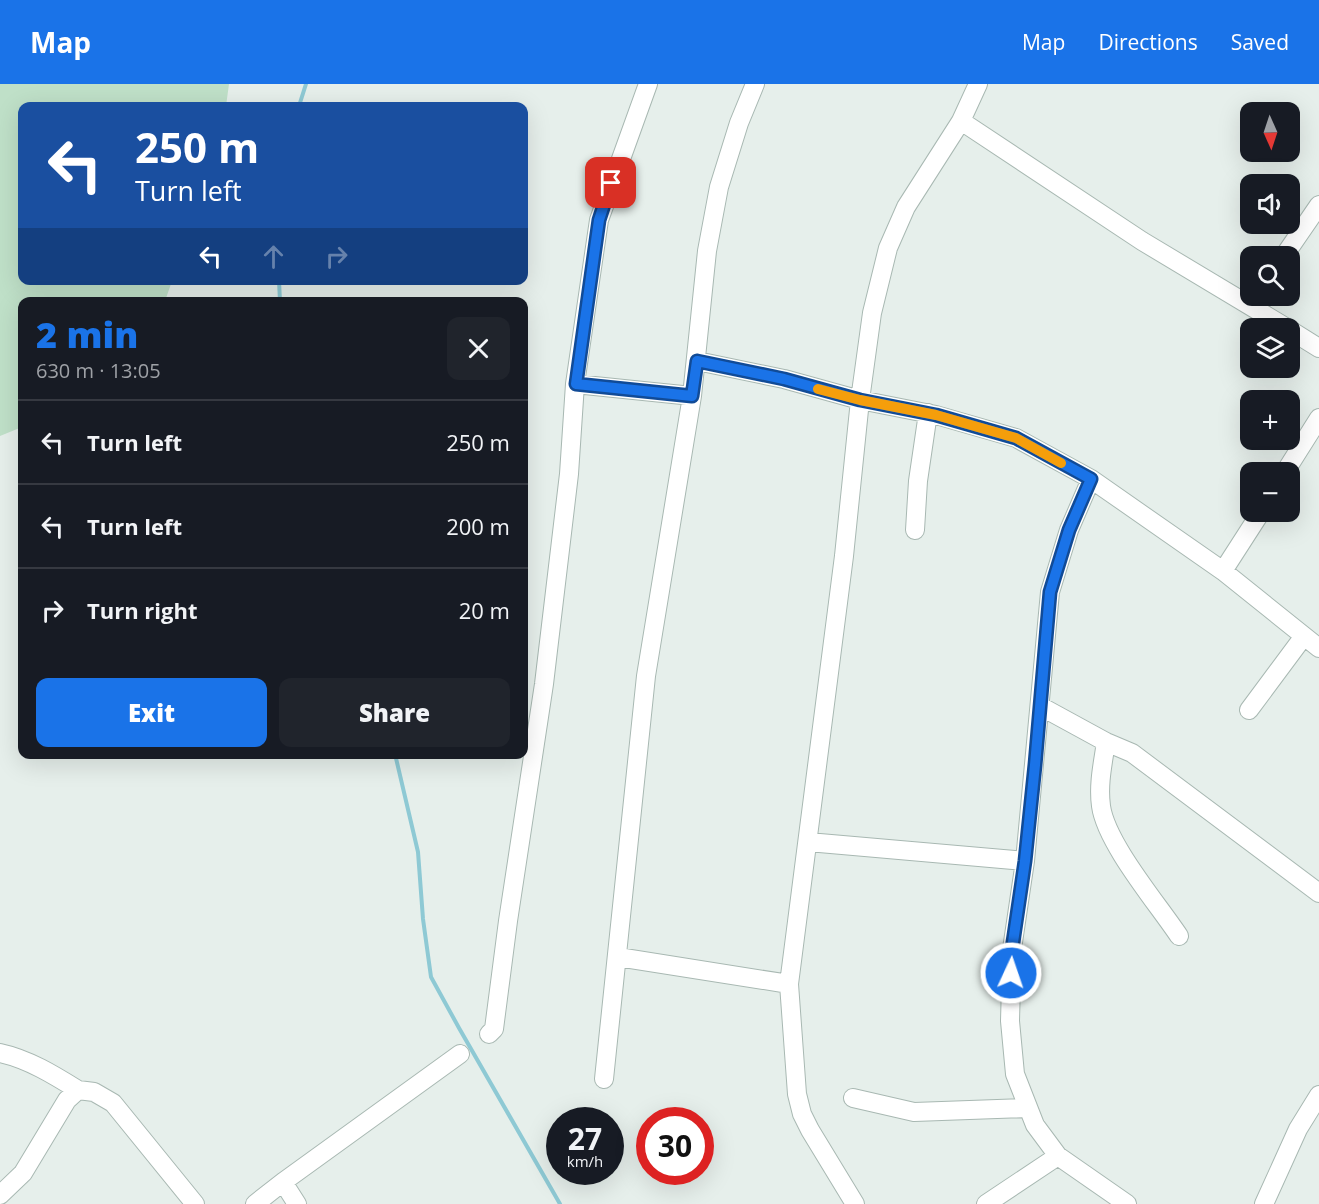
<!DOCTYPE html>
<html lang="en">
<head>
<meta charset="utf-8">
<style>
  body { margin:0; font-family:"Open Sans",sans-serif; background:#20242c; color:#f1f3f6; height:100vh; display:flex; flex-direction:column; font-size:22px; white-space:nowrap }
  * { box-sizing:border-box; margin:0 }
  p { font-size:20px; color:#9ea1a6 }
  .icon { flex:none; width:33px; height:33px; fill:none; stroke:currentColor; stroke-width:2; stroke-linecap:round; stroke-linejoin:round }
  .map { position:relative; flex:1; overflow:hidden }
  .drawer { position:absolute; left:18px; top:213px; width:510px; height:462px; display:flex; flex-direction:column; background:#171b24; border-radius:12px; box-shadow:0 6px 24px #0002 }
  .drawer>* { flex:none }
  .hud { position:absolute; left:18px; top:18px; width:510px; height:183px; border-radius:12px; box-shadow:0 6px 24px #0002; background:#1a4fa0; color:#fff; overflow:hidden }
  .needle { width:39px; rotate:177deg }
  .controls { position:absolute; left:1240px; top:18px; display:grid; gap:12px }
  .controls a { display:grid; place-items:center; width:60px; height:60px; border-radius:12px; background:#171b24; box-shadow:0 6px 24px #0002; font-size:30px }
  .speed { position:absolute; left:546px; top:1023px; display:flex; gap:12px; font-size:30px; font-weight:700; text-align:center }
  .speed>* { display:grid; place-content:center; width:78px; height:78px; border-radius:50%; background:#171b24; box-shadow:0 6px 24px #0002; line-height:1 }
  .speed small { font-size:15px; font-weight:400 }
  .speed .limit { border:9px solid #d22; background:#fff; color:#111 }
  .pin { position:absolute; display:grid; place-items:center; width:51px; height:51px; color:#fff; margin:-26px; border-radius:12px; box-shadow:0 3px 9px #0006 }
  .me { position:absolute; width:66px; margin:-33px; rotate:3deg; stroke-linejoin:round; filter:drop-shadow(0 0 4px #0008) }
  .turn { display:flex; align-items:center; gap:21px; height:126px; padding:0 18px; font-size:27px }
  .turn .icon { width:78px; height:78px; stroke-width:2.5 }
  .turn b { display:block; font-size:42px; line-height:51px }
  .lanes { display:flex; align-items:center; height:57px; padding:0 18px; background:#0003; justify-content:center; gap:30px; direction:ltr }
  .lanes .off { opacity:.35 }
  .round { display:grid; place-items:center; flex:none; width:63px; height:63px; border-radius:12px; background:#20242c }
  .overview { display:flex; align-items:center; justify-content:space-between; height:102px; padding:0 18px }
  h1 { font-size:36px; font-weight:800; line-height:45px; color:#1a73e8 }
  .cta { display:flex; gap:12px; margin-top:auto; padding:12px 18px }
  .cta a { flex:1; height:69px; border-radius:12px; background:#1a73e8; color:#fff; font-size:24px; font-weight:800; line-height:69px; text-align:center }
  .cta a+a { background:#20242c; color:#f1f3f6 }
  ul { padding:0; list-style:none }
  li { display:flex; align-items:center; gap:18px; height:84px; padding:0 18px; border-top:2px solid #363941 }
  li div { flex:1 }
  li b { display:block; font-size:22px }
  li em { font-style:normal }
  header { display:flex; align-items:center; gap:36px; box-sizing:border-box; height:84px; padding:0 30px; background:#1a73e8; color:#fff }
  header strong { font-size:28px }
  nav { display:flex; gap:33px; margin-inline-start:auto; font-size:21px }
  .map>svg:first-child { display:block }
</style>
</head>
<body>
<header>
<strong>Map</strong>
<nav><a>Map</a><a>Directions</a><a>Saved</a></nav>
</header>
<div class="map">
<svg width="1319" height="1120" viewBox="0 0 1319 1120">
  <rect width="100%" height="100%" fill="#e6efeb"/>
  <path fill="#bfe0c8" d="M0 0H229L226 22H22V196L172 197 165 217 22 218V343L0 352Z"/>
  <g fill="none" stroke-linecap="round" stroke-linejoin="round">
    <path stroke="#8ec9d4" stroke-width="4" d="M299 22 306 0
      M279 196 280 218
      M395 670 418 768 423 835 431 893 459 944 560 1120"/>
    <g stroke="#a8b8b2" stroke-width="20">
      <path id="minor" d="M961 37 1142 157 1287 244
        M1284 172 1319 121
        M1290 246 1319 264
        M697 277 784 295 860 316 936 331 1016 354 1091 395 1223 487 1319 564
        M575 300 692 312
        M1285 388 1319 334
        M1091 395 1069 446 1050 508 1025 777 1012 865 1010 937 1015 990 1035 1041 1058 1072 1127 1120
        M915 446 918 397 928 329
        M1223 487 1261 428
        M1040 622 1106 658 1132 669 1319 809
        M1249 626 1304 552
        M1106 658C1103 679 1098 700 1101 722 1106 759 1157 819 1179 852
        M808 758 1025 777
        M618 873 789 900
        M489 950 494 945 508 837 544 600 569 390 575 300 599 136 648 0
        M0 969C28 975 54 991 78 1006
        M604 995 646 592 692 312 707 167 719 103 739 39 755 0
        M853 1014 914 1028 1028 1024
        M283 1098 297 1120
        M0 1111 23 1089 67 1016 78 1006 94 1008 113 1019 195 1120
        M255 1120 283 1098 460 970
        M855 1120 810 1046 802 1030 797 1010 789 900 844 472 860 316 872 229 888 164 906 123 961 37 978 0
        M986 1120 1058 1072
        M1264 1120 1298 1045 1319 1011"/>
    </g>
    <use href="#minor" stroke="#fff" stroke-width="18"/>
  </g>
  <g fill="none" stroke-linecap="round" stroke-linejoin="round">
    <g stroke="#114b97" stroke-width="15">
      <path id="route" d="M611 99 599 136 576 300 692 312 697 277 784 295 860 316 936 331 1016 354 1091 395 1069 446 1050 508 1035 681 1025 777 1012 865 1011 889"/>
    </g>
    <use href="#route" stroke="#1a73e8" stroke-width="10"/>
    <path stroke="#f59e0b" stroke-width="10" d="M818 305 860 316 936 331 1016 354 1061 379"/>
  </g>
</svg>
<div class="controls">
<a><svg class="needle" viewBox="-14 -14 28 28"><path d="M0-13l5 13h-10z" fill="#e53935"/><path d="M0 13l5-13h-10z" fill="#9ea1a6"/></svg></a>
<a><svg class="icon" aria-label="sound" viewBox="0 0 24 24"><path d="M4 9h4l5-4v14l-5-4H4zM17 9q2 3 0 6"/></svg></a>
<a><svg class="icon" aria-label="search" viewBox="0 0 24 24"><circle cx="10" cy="10" r="6"/><path d="M15 15l6 6"/></svg></a>
<a><svg class="icon" aria-label="layers" viewBox="0 0 24 24"><path d="M12 4l9 5-9 5-9-5zM3 14l9 5 9-5"/></svg></a>
<a>+</a>
<a>−</a>
</div>
<div class="speed"><div>27<small>km/h</small></div><div class="limit">30</div></div>
<div class="pin" style="left:611px;top:99px;background:#d93025"><svg class="icon" aria-label="arrive" viewBox="0 0 24 24"><path d="M6 21V4h12l-3 4 3 4H6"/></svg></div>
<svg class="me" style="left:1011px;top:889px" viewBox="-20 -20 40 40"><circle r="17" fill="#1a73e8" stroke="#fff" stroke-width="3"/><path d="M0-11L8 9 0 5-8 9z" fill="#fff"/></svg>
<div class="hud">
<div class="turn"><svg class="icon" aria-label="left" viewBox="0 0 24 24"><path d="M17 20v-9H6M10 6l-5 5 5 5"/></svg><div><b>250 m</b>Turn left</div></div>
<div class="lanes"><svg class="icon" aria-label="left" viewBox="0 0 24 24"><path d="M17 20v-9H6M10 6l-5 5 5 5"/></svg><svg class="icon off" aria-label="ahead" viewBox="0 0 24 24"><path d="M12 20V5M6 11l6-6 6 6"/></svg><svg class="icon off" aria-label="right" viewBox="0 0 24 24"><path d="M7 20v-9h11M14 6l5 5-5 5"/></svg></div>
</div>
<section class="drawer">
<div class="overview"><div><h1>2 min</h1><p>630 m · 13:05</p></div><a class="round"><svg class="icon" aria-label="close" viewBox="0 0 24 24"><path d="M6 6l12 12M18 6L6 18"/></svg></a></div>
<ul>
<li><svg class="icon" aria-label="left" viewBox="0 0 24 24"><path d="M17 20v-9H6M10 6l-5 5 5 5"/></svg><div><b>Turn left</b></div><em>250 m</em></li>
<li><svg class="icon" aria-label="left" viewBox="0 0 24 24"><path d="M17 20v-9H6M10 6l-5 5 5 5"/></svg><div><b>Turn left</b></div><em>200 m</em></li>
<li><svg class="icon" aria-label="right" viewBox="0 0 24 24"><path d="M7 20v-9h11M14 6l5 5-5 5"/></svg><div><b>Turn right</b></div><em>20 m</em></li>
</ul>
<div class="cta"><a>Exit</a><a>Share</a></div>
</section>
</div>
</body>
</html>
